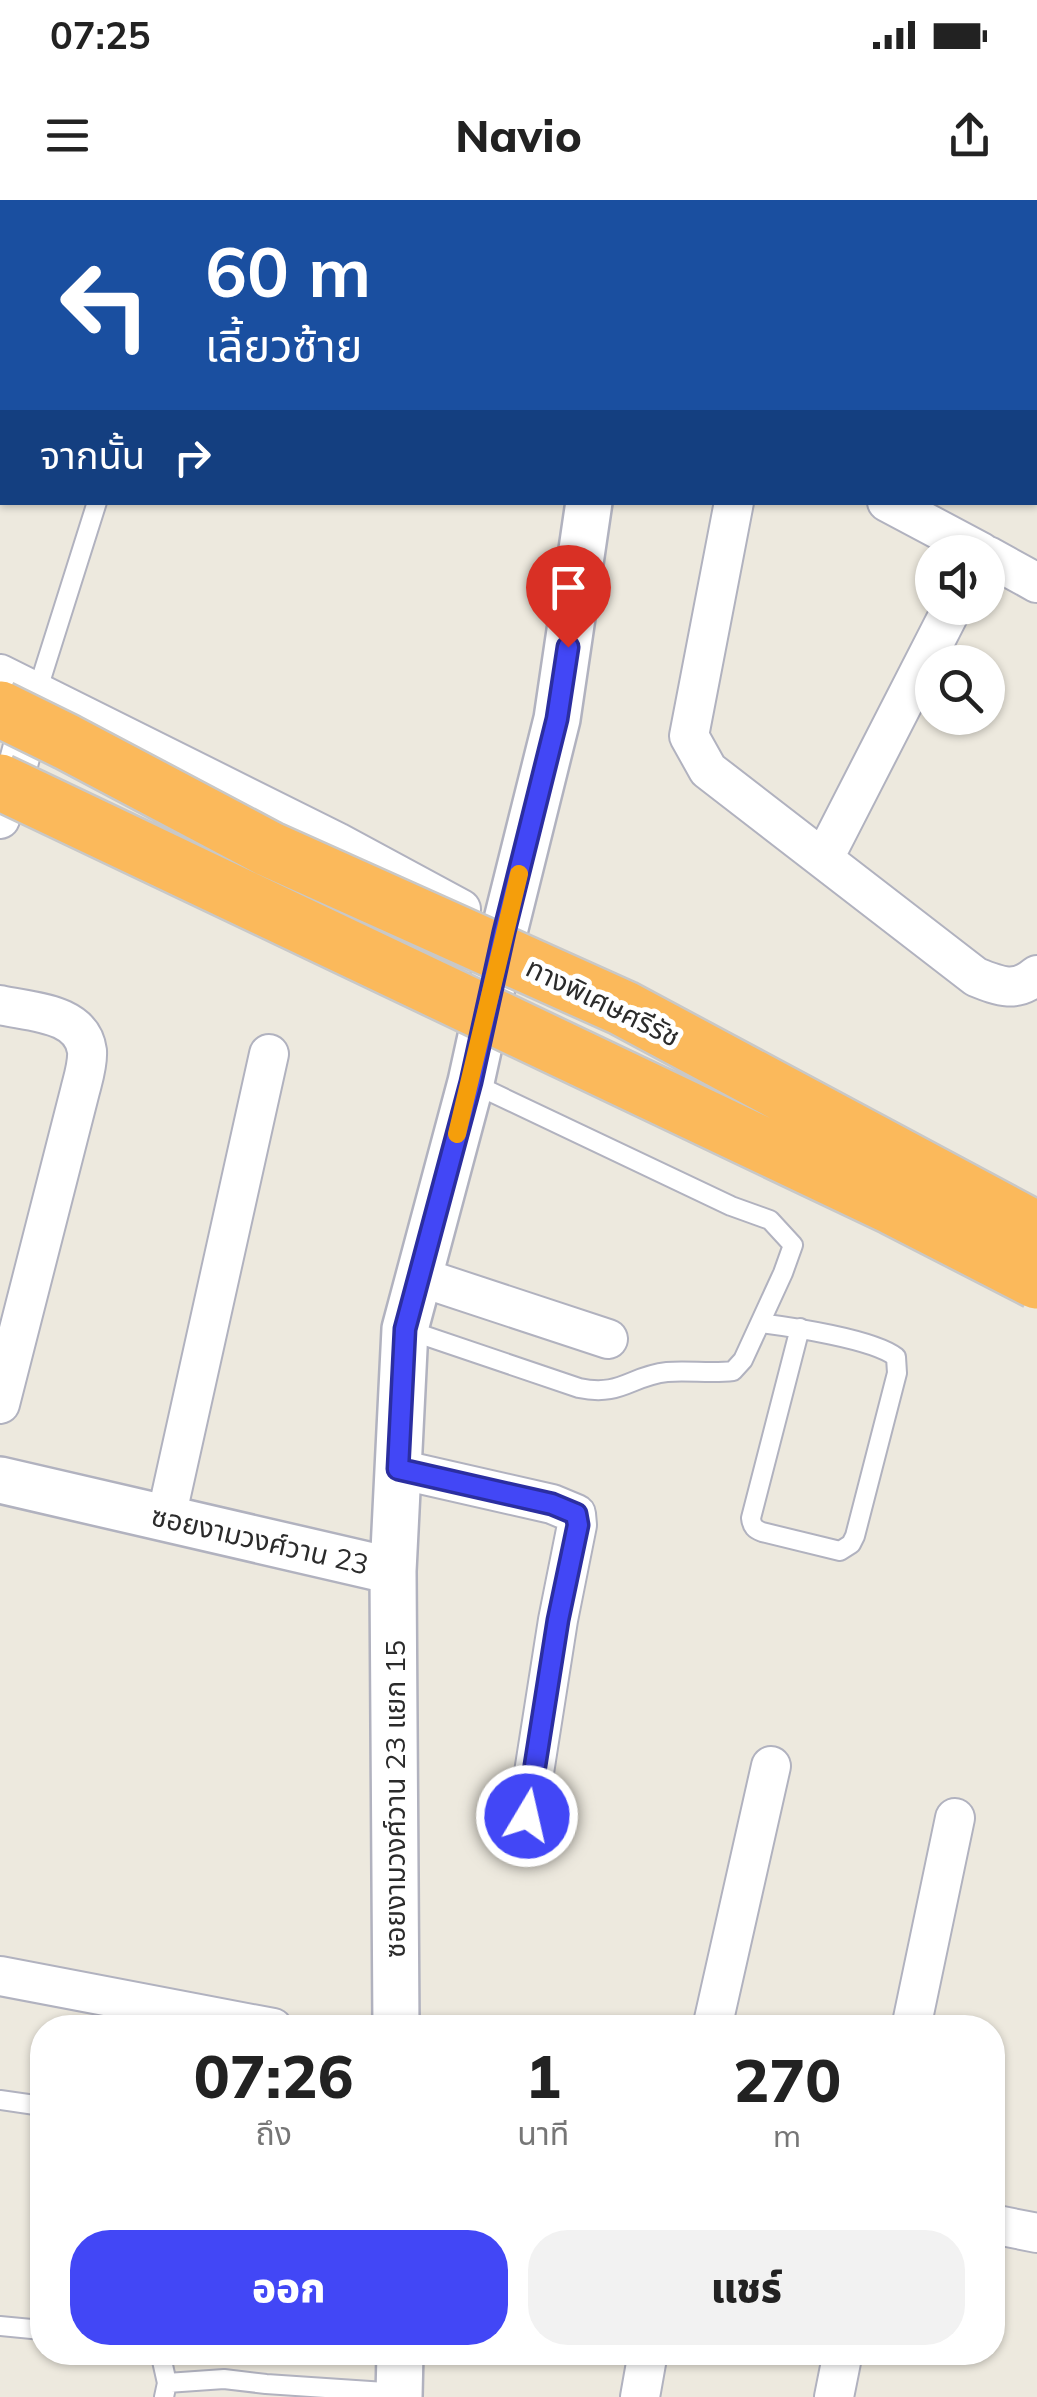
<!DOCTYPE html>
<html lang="th">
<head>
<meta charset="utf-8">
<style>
  body { margin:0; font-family:Mulish,"Noto Sans Thai",sans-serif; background:#f2f2f2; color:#222; height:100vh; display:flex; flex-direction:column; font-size:38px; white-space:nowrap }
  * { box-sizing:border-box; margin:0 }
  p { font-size:32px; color:#767676 }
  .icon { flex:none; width:55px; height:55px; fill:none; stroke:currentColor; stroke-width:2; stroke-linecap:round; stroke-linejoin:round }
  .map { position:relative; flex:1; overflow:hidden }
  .panel { position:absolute; left:30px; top:1815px; width:975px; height:350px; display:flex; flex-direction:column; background:#fff; border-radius:40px; box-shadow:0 2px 8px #0004 }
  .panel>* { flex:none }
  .banner { position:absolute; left:0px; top:0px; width:1038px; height:305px; box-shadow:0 2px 8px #0004; background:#1a4fa0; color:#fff; overflow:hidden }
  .controls { position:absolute; left:915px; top:335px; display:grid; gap:20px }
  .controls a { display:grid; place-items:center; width:90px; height:90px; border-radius:50%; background:#fff; box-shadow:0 2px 8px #0004; font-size:50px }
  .pin { position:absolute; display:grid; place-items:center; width:85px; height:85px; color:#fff; margin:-102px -42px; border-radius:50% 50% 50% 0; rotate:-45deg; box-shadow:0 0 10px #0007 }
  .pin .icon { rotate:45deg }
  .me { position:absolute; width:110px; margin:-55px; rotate:9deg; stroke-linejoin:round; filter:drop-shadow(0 0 8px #0008) }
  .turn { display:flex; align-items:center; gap:35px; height:210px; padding:0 40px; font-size:45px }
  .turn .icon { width:130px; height:130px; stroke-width:2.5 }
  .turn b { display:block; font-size:70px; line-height:85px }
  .then { display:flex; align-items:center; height:95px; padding:0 40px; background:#0003; gap:20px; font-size:38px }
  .eta { display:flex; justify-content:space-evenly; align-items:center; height:170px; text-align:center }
  .eta b { font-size:60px; font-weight:800; line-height:70px }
  .action { display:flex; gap:20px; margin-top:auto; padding:20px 40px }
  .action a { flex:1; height:115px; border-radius:40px; background:#4247f6; color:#fff; font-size:40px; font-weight:800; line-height:115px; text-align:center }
  .action a+a { background:#f2f2f2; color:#222 }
  .status { display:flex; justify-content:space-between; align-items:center; height:70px; padding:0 50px; background:#fff; direction:ltr }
  .status svg { height:28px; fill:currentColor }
  header { display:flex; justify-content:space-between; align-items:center; height:130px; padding:0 40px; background:#fff; font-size:45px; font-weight:800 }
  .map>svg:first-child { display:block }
</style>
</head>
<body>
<div class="status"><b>07:25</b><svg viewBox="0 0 49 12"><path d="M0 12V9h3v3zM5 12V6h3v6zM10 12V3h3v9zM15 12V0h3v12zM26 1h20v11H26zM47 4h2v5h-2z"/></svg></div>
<header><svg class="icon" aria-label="menu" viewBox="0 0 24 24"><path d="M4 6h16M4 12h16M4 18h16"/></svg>Navio<svg class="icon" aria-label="share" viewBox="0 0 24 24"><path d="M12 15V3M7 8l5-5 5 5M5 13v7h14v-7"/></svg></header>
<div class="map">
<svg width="1037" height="2197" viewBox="0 0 1037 2197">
  <rect width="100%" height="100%" fill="#ede9de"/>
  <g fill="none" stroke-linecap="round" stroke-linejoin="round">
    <g stroke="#b1b2bf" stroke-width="22">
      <path id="service" d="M193 2V0
        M37 492 97 302
        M760 1123C791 1127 873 1139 896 1157L897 1173 855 1336 851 1344 840 1351 762 1332C755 1329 752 1327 751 1318L800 1128
        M405 1129 579 1188C621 1197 630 1176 667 1172 689 1170 711 1174 733 1171L743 1160 783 1073 793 1045 770 1020 731 1006 472 883
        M0 1900 42 1906
        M0 2126 42 2130
        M160 2152 167 2183 164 2197
        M167 2183 224 2179 266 2184 400 2193"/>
    </g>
    <g stroke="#b1b2bf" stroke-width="42">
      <path id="minor" d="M418 2 420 0
        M734 302 689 536 708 570 976 777C1001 787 1016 793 1037 775
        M887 302 981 352
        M988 356 1037 383
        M0 474 337 642 461 709
        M0 619 15 576 35 501
        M824 658 952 408
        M0 805C30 812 82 812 87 851 88 864 83 879 80 891L0 1204
        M420 1077 608 1139
        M398 1269 552 1304 576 1314 577 1325 558 1420 527 1617
        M166 1318 269 854
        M0 1776 273 1828
        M712 1828 771 1566
        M911 1828 955 1618
        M992 2024 1037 2033
        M640 2197 648 2152
        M834 2197 843 2152"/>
    </g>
    <g stroke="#b1b2bf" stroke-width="50">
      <path id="tertiary" d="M863 0 881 2
        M634 2V0
        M1035 24 1037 25
        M0 1280 393 1371
        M396 1828 393 1371 405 1129 471 882 504 732 557 519 589 302
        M399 2197 400 2152"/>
    </g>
    <use href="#service" stroke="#fff" stroke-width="18"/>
    <use href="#minor" stroke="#fff" stroke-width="38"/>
    <use href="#tertiary" stroke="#fff" stroke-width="45"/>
    <g stroke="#c8c8c8" stroke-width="60" stroke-linecap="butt">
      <path id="motorway-bridge" d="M0 509 67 542 269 649 623 808 1037 1030
        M0 582 893 1007 1037 1081"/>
    </g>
    <use href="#motorway-bridge" stroke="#fbb95b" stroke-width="55"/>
  </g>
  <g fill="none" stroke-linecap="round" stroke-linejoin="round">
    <g stroke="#2b2ea0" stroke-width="25">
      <path id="route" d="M527 1616 558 1420 578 1325 576 1314 552 1304 398 1269 405 1129 471 882 504 732 557 519 568 447"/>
    </g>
    <use href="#route" stroke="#4247f6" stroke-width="18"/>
    <path stroke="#f59e0b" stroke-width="18" d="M457 934 519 674"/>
  </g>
  <g text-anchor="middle" stroke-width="10" stroke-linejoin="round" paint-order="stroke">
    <g font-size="28" fill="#2b2b2b" stroke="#fff">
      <text transform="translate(603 802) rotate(26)" y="10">ทางพิเศษศรีรัช</text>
      <text transform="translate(260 1340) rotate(13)" y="10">ซอยงามวงศ์วาน 23</text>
      <text transform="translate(395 1599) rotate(-90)" y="10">ซอยงามวงศ์วาน 23 แยก 15</text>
    </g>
  </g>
</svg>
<div class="controls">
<a><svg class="icon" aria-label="sound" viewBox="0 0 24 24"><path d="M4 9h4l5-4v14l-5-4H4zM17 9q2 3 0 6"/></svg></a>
<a><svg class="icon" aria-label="search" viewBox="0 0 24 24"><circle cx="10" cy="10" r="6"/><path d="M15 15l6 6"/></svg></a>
</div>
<div class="pin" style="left:568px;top:447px;background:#d93025"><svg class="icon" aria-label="arrive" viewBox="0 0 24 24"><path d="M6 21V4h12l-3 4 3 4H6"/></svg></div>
<svg class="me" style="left:527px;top:1616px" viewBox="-20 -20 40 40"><circle r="17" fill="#4247f6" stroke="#fff" stroke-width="3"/><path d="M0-11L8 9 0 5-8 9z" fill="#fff"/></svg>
<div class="banner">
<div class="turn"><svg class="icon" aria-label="left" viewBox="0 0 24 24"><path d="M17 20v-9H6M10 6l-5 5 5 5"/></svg><div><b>60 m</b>เลี้ยวซ้าย</div></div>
<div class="then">จากนั้น<svg class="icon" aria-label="right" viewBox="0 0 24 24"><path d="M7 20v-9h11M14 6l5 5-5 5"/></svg></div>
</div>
<section class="panel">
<div class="eta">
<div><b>07:26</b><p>ถึง</p></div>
<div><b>1</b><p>นาที</p></div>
<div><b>270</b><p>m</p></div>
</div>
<div class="action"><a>ออก</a><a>แชร์</a></div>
</section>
</div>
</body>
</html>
